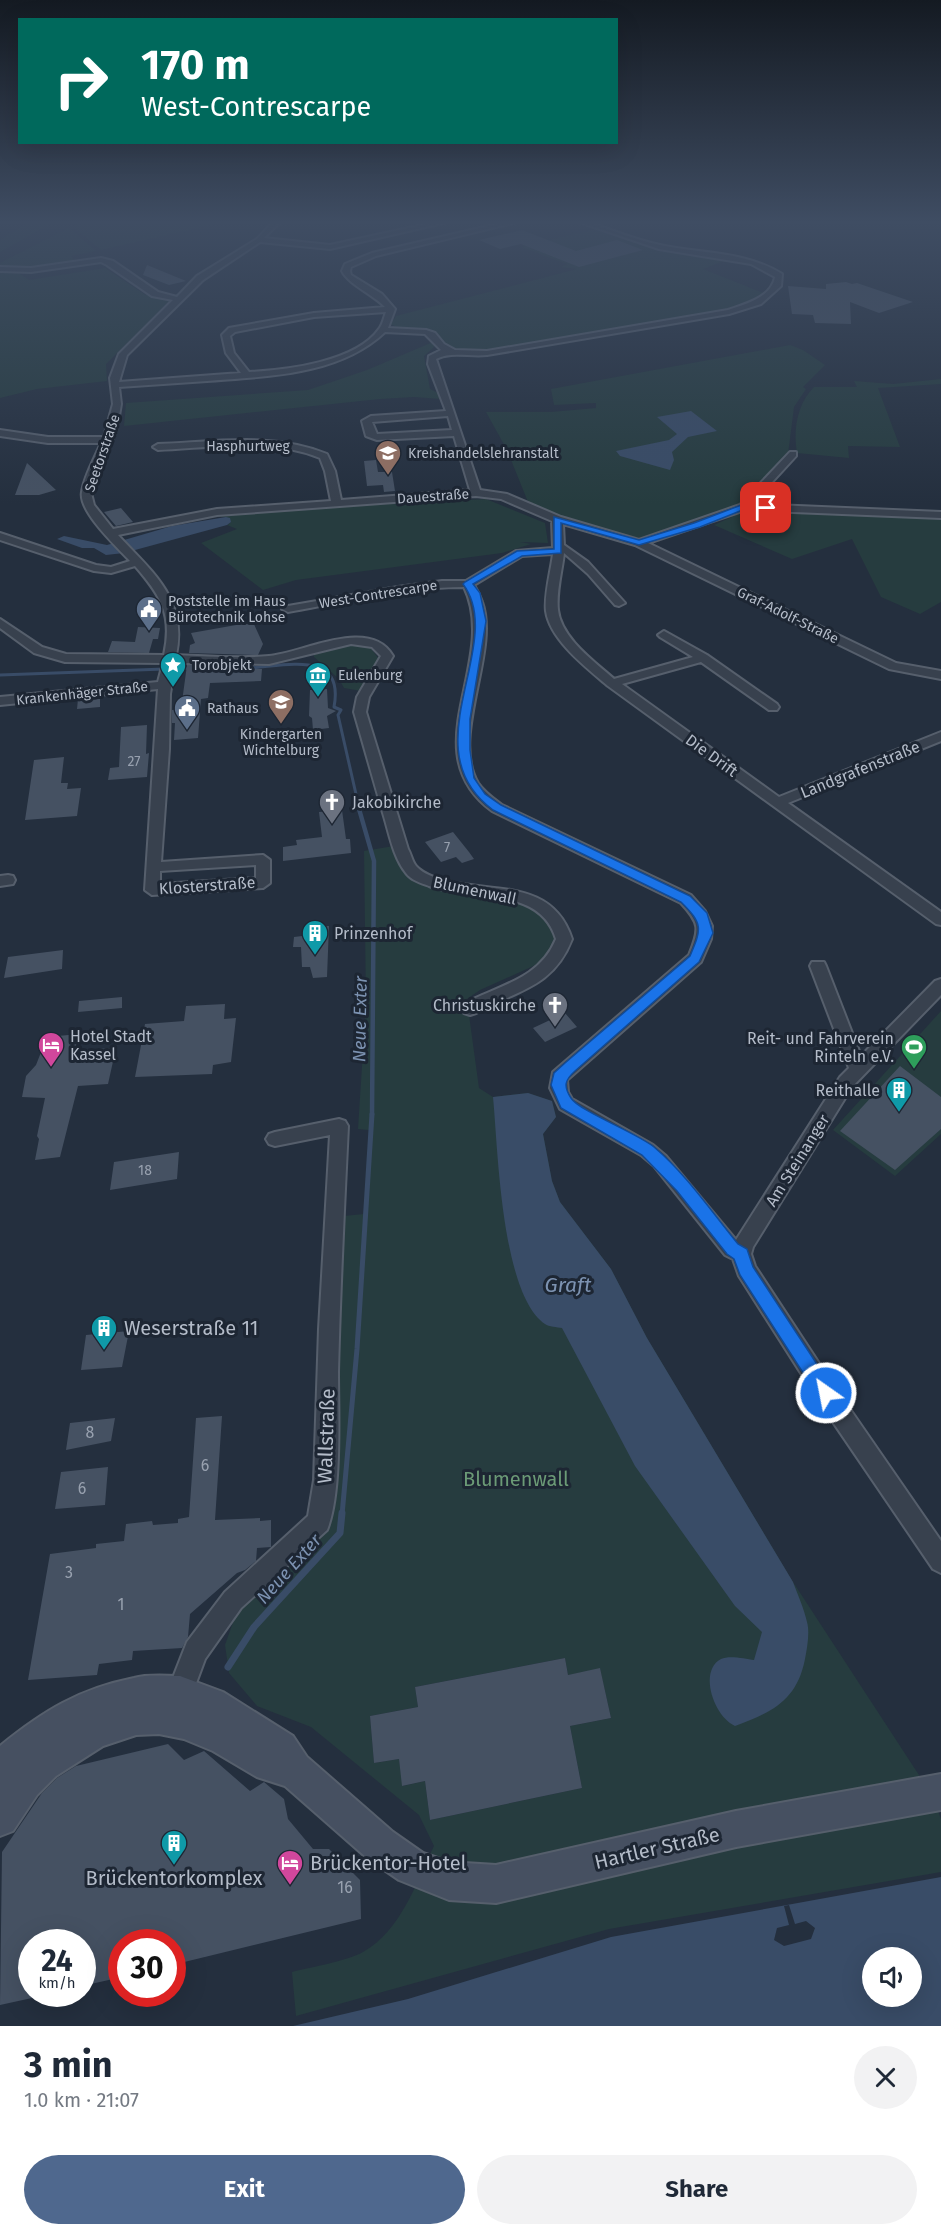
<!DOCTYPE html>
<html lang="en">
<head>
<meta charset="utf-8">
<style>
  body { margin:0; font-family:"Fira Sans",sans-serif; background:#f2f2f3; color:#1f2937; height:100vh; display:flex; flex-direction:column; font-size:22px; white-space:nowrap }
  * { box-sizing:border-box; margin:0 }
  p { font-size:20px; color:#747a83 }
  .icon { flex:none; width:33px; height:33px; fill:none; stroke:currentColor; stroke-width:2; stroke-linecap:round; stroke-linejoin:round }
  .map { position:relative; height:2026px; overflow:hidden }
  .side { display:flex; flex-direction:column; background:#fff; flex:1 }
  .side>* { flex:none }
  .top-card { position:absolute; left:18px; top:18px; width:600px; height:126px; border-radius:0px; box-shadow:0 6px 24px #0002; background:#00695c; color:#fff; overflow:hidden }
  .fabs { position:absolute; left:862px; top:1947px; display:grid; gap:12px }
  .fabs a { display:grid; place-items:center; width:60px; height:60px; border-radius:50%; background:#fff; box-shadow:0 6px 24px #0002; font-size:30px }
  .speed { position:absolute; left:18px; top:1929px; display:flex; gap:12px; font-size:30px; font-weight:700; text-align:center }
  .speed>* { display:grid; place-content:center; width:78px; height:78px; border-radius:50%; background:#fff; box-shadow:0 6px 24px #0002; line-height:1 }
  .speed small { font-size:15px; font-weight:400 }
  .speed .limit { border:9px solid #d22; background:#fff; color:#111 }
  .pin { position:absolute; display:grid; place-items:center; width:51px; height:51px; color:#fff; margin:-26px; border-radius:12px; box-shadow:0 3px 9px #0006 }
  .me { position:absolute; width:66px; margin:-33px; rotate:327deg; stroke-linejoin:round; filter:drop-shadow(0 0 4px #0008) }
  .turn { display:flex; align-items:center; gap:21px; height:126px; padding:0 24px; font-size:27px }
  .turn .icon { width:78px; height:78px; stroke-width:2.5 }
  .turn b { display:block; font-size:42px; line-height:51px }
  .round { display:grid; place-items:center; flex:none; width:63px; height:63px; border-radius:32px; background:#f2f2f3 }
  .headline { display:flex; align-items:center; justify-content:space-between; height:102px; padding:0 24px }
  h1 { font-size:36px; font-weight:700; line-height:45px }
  .primary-button { display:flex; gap:12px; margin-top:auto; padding:12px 24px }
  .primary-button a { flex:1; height:69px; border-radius:36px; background:#4f688e; color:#fff; font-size:24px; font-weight:700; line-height:69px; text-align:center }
  .primary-button a+a { background:#f2f2f3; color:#1f2937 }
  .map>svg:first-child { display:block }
</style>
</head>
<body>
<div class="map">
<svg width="941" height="2026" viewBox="0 0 941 2026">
  <rect width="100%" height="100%" fill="#242f3e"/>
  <path fill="#263c3f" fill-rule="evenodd" d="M30 221H56L0 252V240Z
    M85 221H228L101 250 73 227Z
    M69 228 96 251 71 256 75 261 24 269 0 267V263Z
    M595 229 659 249 727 260 703 269 766 294 756 301 737 308 487 352C476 351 459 354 450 348 441 343 438 333 428 330 416 327 402 332 391 324L396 316 577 269 561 267 567 264 521 247Z
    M105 268 144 294 169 301 106 364 107 381 37 389 0 398V271L19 273 29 280Z
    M433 342 434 347 424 356 430 389 438 393 441 399 414 397 380 399 124 426 126 403 308 390 367 370Z
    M790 345 803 350 825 365 803 387 806 389 794 407 788 454 741 505 647 538C612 539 560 516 528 502L507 450 486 412H551L596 408V403L554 405 551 389Z
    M941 379V384L878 388 900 447 848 446 849 458 797 453C793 430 797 404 814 387H857L854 381 893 384Z
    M486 499 545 523 548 543 520 542 531 544 502 553 296 580 263 590 201 543 237 529 227 525 231 522 226 517 216 516 236 512Z
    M755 510 941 517V602L920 614 881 597 852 539 792 559 714 525 745 511Z
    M342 645 369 646 379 659 361 691 344 688 339 679 314 657V652Z
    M400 845 424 879 531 903 559 925 563 942 551 958 480 990 458 1005V1013L469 1015 479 1088 493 1097 528 1093 552 1101 556 1117 543 1134 552 1181 560 1202 611 1269 647 1338 793 1582 932 1795 941 1819V1872L609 1929 296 2016 292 1972C312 1967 347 1961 363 1952 401 1931 416 1883 434 1846L419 1815 311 1727 257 1706 229 1673 225 1645 242 1597 322 1531 344 1216 364 1214 369 1130 358 1129 366 1003 364 851ZM565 1658 568 1675 600 1669 611 1718 570 1726 582 1788 430 1820 425 1781 403 1786 399 1759 374 1763 370 1716 418 1707 415 1687Z
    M941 1011V1134L895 1176 833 1130Z"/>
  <path fill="#394c67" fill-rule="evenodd" d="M691 411 717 431 688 437 672 452 674 460 670 470 620 456 616 451 669 440 677 434 657 417Z
    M226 517 230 518 231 522 227 525 124 553 106 555 94 548H82L57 539 64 536 107 545 172 526Z
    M528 1093 552 1101 556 1117 543 1134 552 1181 560 1202 611 1269 647 1338 793 1582C798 1595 804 1609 807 1622 810 1633 807 1648 805 1659 797 1700 773 1712 735 1726 714 1717 698 1671 721 1659 730 1655 745 1659 754 1660L762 1632 735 1606 635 1466 562 1328C557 1327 549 1327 545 1324 501 1294 498 1148 493 1097Z
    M941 1877V2026H293L408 1999 611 1937ZM873 1958H912V1996H873Z"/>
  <path fill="#242f3e" d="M789 1905 795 1924 806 1921 815 1928 811 1939 784 1946 774 1940 777 1928 789 1925 784 1906Z"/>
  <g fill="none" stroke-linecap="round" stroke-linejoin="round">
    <path stroke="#394c67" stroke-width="3" d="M249 668C286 666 345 649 334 707L341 710 338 715 358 803
      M0 675 192 668"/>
    <path stroke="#394c67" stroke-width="4.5" d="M357 802 374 861 372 1115"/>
    <path stroke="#394c67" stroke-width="5" d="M342 1515 357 1349 372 1114"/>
    <path stroke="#394c67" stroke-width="7" d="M228 1667 254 1627 340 1533 342 1513"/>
  </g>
  <path fill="#455162" d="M522 230 576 251 617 240 643 250 579 267 521 244 500 249 479 240Z
    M147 265 186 281 169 285 143 275Z
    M846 282 852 284 857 283 913 302 879 313 850 302 851 324 815 323 813 315 792 314 788 286 826 289V284Z
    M376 460 378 472H392L395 491 384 492 383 485 367 486 364 461Z
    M27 463 56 490 39 495H15Z
    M121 508 133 522 116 526 104 512Z
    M253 622 263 644 258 655 189 653 190 645 195 643 191 633Z
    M138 627 160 628 158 639H153L149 653 108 652 112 641 135 642Z
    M187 665 253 666 252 669H262L261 681 210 683 208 698 201 699 198 738 174 740 175 723H172V710L181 709Z
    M327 689 328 708 336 711 327 716 329 728 313 730 312 718 309 716 310 690Z
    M100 697V707L77 709 78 699Z
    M147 725 146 754 149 753 147 777 108 780 110 768 119 767 121 727Z
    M64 757 61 783H68L67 789 81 788 77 816 25 820 34 760Z
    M342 810 346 839H350L351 853 283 861V847L297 845 296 840 322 837 319 812Z
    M453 832 469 852 474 859 462 863 456 857 441 862 425 842Z
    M329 926 327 977 313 978 310 967H302L301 947H293L294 937 302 936 303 927Z
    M63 950 62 969 4 978 8 957Z
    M122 997V1008L78 1012 79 1001Z
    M225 1004 224 1019 236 1018 231 1062 213 1065 212 1074 135 1077 145 1024 184 1021 186 1006Z
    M565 1013 577 1027 545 1042 533 1028Z
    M79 1034 75 1050 116 1048 108 1084 78 1086 60 1157 35 1160 39 1139 37 1136 45 1098 22 1097 26 1076 36 1065 47 1037Z
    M900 1066 941 1097V1129L895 1170 840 1131Z
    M179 1152 177 1179 110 1190 114 1162Z
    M129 1331 122 1367 81 1370 86 1335Z
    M222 1416 215 1520 260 1518V1521L271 1520V1547L257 1548 256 1561 245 1570 237 1573 190 1614 188 1637 182 1648 133 1651 132 1660 99 1664 97 1675 28 1680 50 1554 96 1548V1544L124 1541 126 1524 152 1521 153 1525 178 1523V1519L189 1517 196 1418Z
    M115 1418 111 1441 66 1450 70 1423Z
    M108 1467 105 1505 55 1509 61 1472Z
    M565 1658 568 1675 600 1668 611 1718 570 1726 582 1788 430 1820 425 1781 402 1786 399 1759 374 1763 370 1716 418 1707 415 1687Z
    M168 1744 184 1760 204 1751 250 1791 264 1782 284 1799 288 1819 313 1849H329L360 1880 361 1919 172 1965V1942H122V1977L82 1986V1942H32V1998L0 2005 2 1852 42 1793 57 1778 76 1766Z"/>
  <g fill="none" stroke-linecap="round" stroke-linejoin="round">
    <g stroke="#565f6c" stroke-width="4">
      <path id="street" d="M274 221H281L264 238 330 245 441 221H452L330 249 260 242 203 280 127 355 119 382 241 373 226 353 222 335 229 328 314 313 385 307C374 295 348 284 342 271L345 264 372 253 510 221H521L376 256 351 267 350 271 351 275 382 294 395 309 388 328 426 330 435 333 444 344 455 350 487 351 728 310C745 304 771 298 775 277L751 264 659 249 576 221H585C610 229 635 240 660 245 702 254 745 251 782 274L781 286 761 304 729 314 487 355C469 357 451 351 436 359L480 490 507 494 561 517 639 540 740 505 790 452H796V456L752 504 941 512V518L745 510 648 543 896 663 941 671V679L889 669 635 545 563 524 564 545 588 562 625 603 619 606 615 605 588 574 564 553C562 571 556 592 558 610 561 638 595 662 614 679L693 657 660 637 658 635 664 631 707 655 777 704 779 707 777 710H769L701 662 622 684 779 797 941 732V741L788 803 941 912V925L936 924 608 686C587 668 550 640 546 611 544 596 551 570 553 554L522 556 474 585C477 590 480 596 482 602 500 651 450 736 478 783 484 792 494 799 502 805L691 895 705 911 712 926 711 939 701 962 567 1080 568 1092 572 1099 653 1145 666 1156 736 1240 840 1077 849 1068 810 966 812 962H824L826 966 861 1056 935 981 941 979V995L852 1087 753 1247 751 1254 755 1266 834 1386 941 1541V1573L933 1569 818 1400 739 1276 733 1259 725 1255 654 1166 641 1155 560 1109 550 1088 553 1072 689 955C700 929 700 923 681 903L492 811C411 751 500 661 464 587 405 587 346 602 288 612L282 609 288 606 398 587 442 581H466L516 551 553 548 552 521 501 499 476 496 217 515 118 535C152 572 188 599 176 655 206 656 239 659 269 656 303 653 370 616 393 656L369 697 366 712 408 849C411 854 412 861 416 866 421 872 429 875 436 878 486 895 551 875 572 939 553 988 517 990 476 1013L470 1015 464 1013 462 1009C466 1002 473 999 480 996 512 982 542 973 556 939 540 886 473 901 429 886 421 883 411 880 406 873 393 857 389 832 383 813 373 779 364 746 354 712L357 697 381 656 372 647 351 644 269 664 175 663 170 694 169 749 161 862 263 855 270 860V883L263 888 152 895 145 890 158 689 0 705V697L158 682 163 663 65 662 34 653 0 628V619L42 647 66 654 164 655C173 615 161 596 135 566L111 573 94 571 0 540V533L96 565 111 567 130 561C117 547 78 511 82 492 84 476 95 458 101 443H48L0 436V430L48 437H104L113 404 110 378 119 354 173 300 152 296 107 265 101 262 31 272 0 271V267L31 268 101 258 113 261 158 292 177 297 197 276 257 239ZM386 312C384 317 383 324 379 329 356 362 287 370 249 372L234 353 230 336 235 332 314 317ZM385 332 425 334 441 350 429 356 428 364 446 411 371 416 362 421 366 436 377 440 454 436 470 490 341 500 335 471 327 454C274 432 214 442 158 444L153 447 158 450C211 448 270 437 320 458L325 471 331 501 217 509 113 529 94 505 91 493 117 428 121 404 119 387C149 385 178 383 207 381 267 376 338 376 385 332ZM448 416 452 430 377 434 372 422ZM256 865V878L160 884V871Z
        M8 875 13 876 15 880 13 884 0 886V876Z
        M339 1119 345 1121 348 1126C344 1208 340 1290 338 1372 338 1414 342 1493 327 1530L241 1608 205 1659 189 1702 180 1706 171 1702 167 1693 187 1642 225 1592 308 1516 314 1480 319 1329 330 1135 275 1146 269 1144 266 1139 269 1134 275 1132Z"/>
    </g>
    <g stroke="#565f6c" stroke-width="4">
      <path id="secondary" d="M180 1676 223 1692 293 1736 307 1757 393 1832 423 1853 449 1862 496 1865 736 1811 941 1774V1810L736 1847 496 1903 449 1900 399 1880 367 1858 285 1786 257 1777 213 1751 184 1739 159 1734 136 1735 103 1746 56 1776 37 1795 13 1831 0 1836V1746C43 1711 79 1689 134 1678 148 1674 165 1676 180 1676Z"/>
    </g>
    <use href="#street" fill="#38414e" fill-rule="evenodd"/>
    <use href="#secondary" fill="#465061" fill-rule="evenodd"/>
  </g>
  <linearGradient id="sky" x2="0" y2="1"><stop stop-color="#141a22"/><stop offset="0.44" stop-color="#3f4d63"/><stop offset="1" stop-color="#3f4d63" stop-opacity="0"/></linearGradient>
  <rect width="941" height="504" fill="url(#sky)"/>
  <path fill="#1a73e8" stroke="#114b97" stroke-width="1.5" d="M744 504 766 505 770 508 766 510 745 509 700 527 639 545 561 523V553L522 556 473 584 480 593 486 621 470 719V750L474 778 485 794 501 805 690 896 707 913 713 933 699 962 575 1071C565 1080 563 1086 571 1098 579 1111 637 1133 654 1147 686 1174 711 1211 738 1244L747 1249 753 1267 832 1387 835 1393 832 1399 826 1402 820 1399 740 1275 734 1259 727 1254 677 1191 642 1155 561 1108 551 1085 554 1073 565 1063 690 956C702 928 703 924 681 902L493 810C409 748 508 644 463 584L465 582 517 551 554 549V517L639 540 694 523Z"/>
  <defs>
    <g id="school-pin" transform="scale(1.35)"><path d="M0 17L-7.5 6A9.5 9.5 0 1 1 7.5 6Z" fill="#8d6e63" stroke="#1d2633"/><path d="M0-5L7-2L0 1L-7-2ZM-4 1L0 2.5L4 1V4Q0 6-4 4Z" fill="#fff"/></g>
    <g id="civic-pin" transform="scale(1.35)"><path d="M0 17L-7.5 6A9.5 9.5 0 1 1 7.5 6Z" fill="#5c6f8a" stroke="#1d2633"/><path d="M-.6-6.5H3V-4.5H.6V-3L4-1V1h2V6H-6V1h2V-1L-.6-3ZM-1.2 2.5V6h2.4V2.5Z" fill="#fff"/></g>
    <g id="sight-pin" transform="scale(1.35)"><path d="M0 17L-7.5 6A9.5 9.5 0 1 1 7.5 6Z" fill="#0f9aa8" stroke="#1d2633"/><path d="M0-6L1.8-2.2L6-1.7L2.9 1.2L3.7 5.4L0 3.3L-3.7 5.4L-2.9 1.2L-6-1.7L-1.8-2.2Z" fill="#fff"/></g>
    <g id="museum-pin" transform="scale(1.35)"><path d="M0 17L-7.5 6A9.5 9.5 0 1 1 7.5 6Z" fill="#0f9aa8" stroke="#1d2633"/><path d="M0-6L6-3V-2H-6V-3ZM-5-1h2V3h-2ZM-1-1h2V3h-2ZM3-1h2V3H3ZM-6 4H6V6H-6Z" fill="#fff"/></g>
    <g id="church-pin" transform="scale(1.35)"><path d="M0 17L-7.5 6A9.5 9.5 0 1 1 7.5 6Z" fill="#6b7280" stroke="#1d2633"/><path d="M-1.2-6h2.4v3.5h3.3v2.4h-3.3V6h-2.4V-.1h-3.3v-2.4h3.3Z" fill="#fff"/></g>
    <g id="building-pin" transform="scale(1.35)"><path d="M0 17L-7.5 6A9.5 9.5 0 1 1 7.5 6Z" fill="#0f9aa8" stroke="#1d2633"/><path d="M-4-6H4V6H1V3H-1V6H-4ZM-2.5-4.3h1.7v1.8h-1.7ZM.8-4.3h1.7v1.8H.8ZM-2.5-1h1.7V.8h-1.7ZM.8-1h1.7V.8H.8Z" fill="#fff"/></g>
    <g id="hotel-pin" transform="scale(1.35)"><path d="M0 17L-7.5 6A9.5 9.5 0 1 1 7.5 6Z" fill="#d1479c" stroke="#1d2633"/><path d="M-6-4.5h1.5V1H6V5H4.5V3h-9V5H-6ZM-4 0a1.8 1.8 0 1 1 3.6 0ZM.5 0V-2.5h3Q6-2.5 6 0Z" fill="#fff"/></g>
    <g id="stadium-pin" transform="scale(1.35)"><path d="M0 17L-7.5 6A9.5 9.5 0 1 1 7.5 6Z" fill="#2e9e5b" stroke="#1d2633"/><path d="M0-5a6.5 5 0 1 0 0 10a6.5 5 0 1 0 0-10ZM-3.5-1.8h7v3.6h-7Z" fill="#fff"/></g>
  </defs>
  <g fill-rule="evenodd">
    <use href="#school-pin" x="388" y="453"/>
    <use href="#civic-pin" x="149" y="609"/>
    <use href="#sight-pin" x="173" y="665"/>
    <use href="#museum-pin" x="318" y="675"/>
    <use href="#school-pin" x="281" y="702"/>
    <use href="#civic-pin" x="187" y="708"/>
    <use href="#church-pin" x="332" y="802"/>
    <use href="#building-pin" x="315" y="933"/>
    <use href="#church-pin" x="555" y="1005"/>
    <use href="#hotel-pin" x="51" y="1045"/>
    <use href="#stadium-pin" x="914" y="1047"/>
    <use href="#building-pin" x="899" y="1090"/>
    <use href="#building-pin" x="104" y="1328"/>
    <use href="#building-pin" x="174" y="1843"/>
    <use href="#hotel-pin" x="290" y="1863"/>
  </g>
  <g text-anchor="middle" stroke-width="6" stroke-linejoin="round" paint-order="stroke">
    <g font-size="14" fill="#b4bcc9" stroke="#1d2633">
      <text x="248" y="451">Hasphurtweg</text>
      <text transform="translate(102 453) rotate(-71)" y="5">Seetorstraße</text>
      <text transform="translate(433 496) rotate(-4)" y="5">Dauestraße</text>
      <text transform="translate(378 594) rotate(-9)" y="5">West-Contrescarpe</text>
      <text transform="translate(788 615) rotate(26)" y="5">Graf-Adolf-Straße</text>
      <text transform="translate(82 693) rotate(-6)" y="5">Krankenhäger Straße</text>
    </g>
    <g font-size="14" fill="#b4bcc9" stroke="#1d2633" text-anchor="start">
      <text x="408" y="458">Kreishandelslehranstalt</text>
      <text x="168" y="606">Poststelle im Haus<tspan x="168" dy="16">Bürotechnik Lohse</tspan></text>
      <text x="192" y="670">Torobjekt</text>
      <text x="338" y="680">Eulenburg</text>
      <text x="207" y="713">Rathaus</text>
      <text x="281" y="739" text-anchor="middle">Kindergarten<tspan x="281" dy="16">Wichtelburg</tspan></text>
    </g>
    <g font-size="14" fill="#98a1af">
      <text x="134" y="766">27</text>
      <text x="447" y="852">7</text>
      <text x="145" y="1175">18</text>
    </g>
    <g font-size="16" fill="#b4bcc9" stroke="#1d2633">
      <text transform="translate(712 755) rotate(36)" y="6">Die Drift</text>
      <text transform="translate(860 769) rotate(-22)" y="6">Landgrafenstraße</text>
      <text transform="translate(207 885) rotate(-4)" y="6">Klosterstraße</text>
      <text transform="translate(475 890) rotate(12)" y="6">Blumenwall</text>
      <text transform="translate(797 1160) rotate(-58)" y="6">Am Steinanger</text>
    </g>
    <g font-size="16" fill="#b4bcc9" stroke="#1d2633" text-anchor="start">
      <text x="352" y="808">Jakobikirche</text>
      <text x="334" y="939">Prinzenhof</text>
      <text x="536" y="1011" text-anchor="end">Christuskirche</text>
      <text x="70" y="1042">Hotel Stadt<tspan x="70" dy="18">Kassel</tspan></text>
      <text x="894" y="1044" text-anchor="end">Reit- und Fahrverein<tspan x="894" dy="18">Rinteln e.V.</tspan></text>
      <text x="880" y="1096" text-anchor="end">Reithalle</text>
    </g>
    <g font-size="16" fill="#98a1af">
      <text x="90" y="1438">8</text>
      <text x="205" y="1471">6</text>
      <text x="82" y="1494">6</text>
      <text x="69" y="1578">3</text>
      <text x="121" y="1610">1</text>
      <text x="345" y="1893">16</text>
    </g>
    <g font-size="18" font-style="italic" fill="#7c92b1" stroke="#1d2633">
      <text transform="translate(360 1019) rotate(-89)" y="6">Neue Exter</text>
      <text transform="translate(289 1569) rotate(-48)" y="6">Neue Exter</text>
    </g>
    <g font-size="20" fill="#b4bcc9" stroke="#1d2633" text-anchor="start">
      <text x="124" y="1335">Weserstraße 11</text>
      <text x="310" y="1870">Brückentor-Hotel</text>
      <text x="174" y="1885" text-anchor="middle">Brückentorkomplex</text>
    </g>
    <g font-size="20" fill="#b4bcc9" stroke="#1d2633">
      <text transform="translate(326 1436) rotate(-88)" y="7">Wallstraße</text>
      <text transform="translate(657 1848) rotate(-13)" y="7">Hartler Straße</text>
    </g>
    <g font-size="20" fill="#6b9a76" stroke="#1d2633">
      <text x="516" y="1486">Blumenwall</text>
    </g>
    <g font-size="21" font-style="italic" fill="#7c92b1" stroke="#1d2633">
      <text x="568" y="1292">Graft</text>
    </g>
  </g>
</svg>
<div class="fabs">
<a><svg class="icon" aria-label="sound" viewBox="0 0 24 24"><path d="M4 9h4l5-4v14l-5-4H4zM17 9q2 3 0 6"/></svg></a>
</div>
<div class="speed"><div>24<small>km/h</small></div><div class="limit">30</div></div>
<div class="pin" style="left:766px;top:508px;background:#d93025"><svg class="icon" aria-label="arrive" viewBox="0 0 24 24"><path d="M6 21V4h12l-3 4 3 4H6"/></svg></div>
<svg class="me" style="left:826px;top:1393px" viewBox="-20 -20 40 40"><circle r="17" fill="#1a73e8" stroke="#fff" stroke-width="3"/><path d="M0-11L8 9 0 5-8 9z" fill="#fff"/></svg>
<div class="top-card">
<div class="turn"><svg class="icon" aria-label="right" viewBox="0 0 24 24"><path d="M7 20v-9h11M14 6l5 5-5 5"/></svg><div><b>170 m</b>West-Contrescarpe</div></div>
</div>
</div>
<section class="side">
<div class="headline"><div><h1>3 min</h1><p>1.0 km · 21:07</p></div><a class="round"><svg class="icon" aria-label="close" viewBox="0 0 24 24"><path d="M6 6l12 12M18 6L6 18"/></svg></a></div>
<div class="primary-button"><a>Exit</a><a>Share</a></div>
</section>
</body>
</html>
